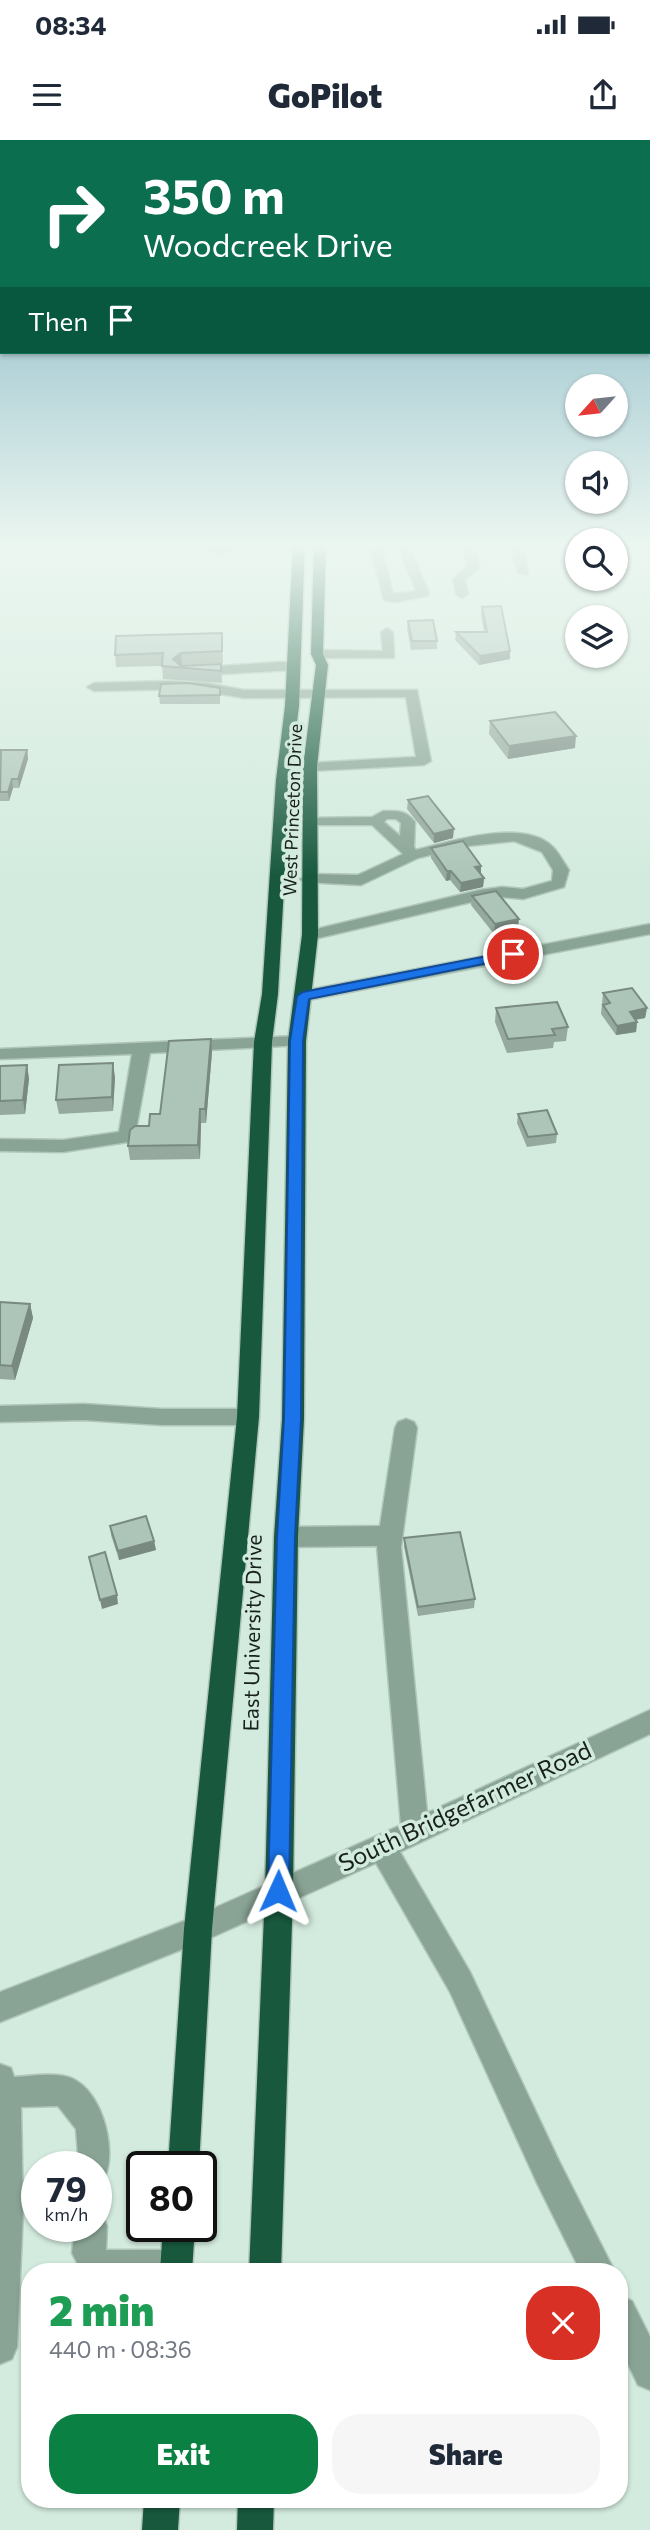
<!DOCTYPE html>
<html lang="en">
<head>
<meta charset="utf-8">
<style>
  body { margin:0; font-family:Commissioner,sans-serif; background:#f6f6f7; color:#1f2937; height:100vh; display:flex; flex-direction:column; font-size:26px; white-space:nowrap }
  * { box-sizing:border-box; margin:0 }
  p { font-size:23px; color:#747a83 }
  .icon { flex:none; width:38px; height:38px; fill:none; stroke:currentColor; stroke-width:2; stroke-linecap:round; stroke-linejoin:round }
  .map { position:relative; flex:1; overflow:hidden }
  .drawer { position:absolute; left:21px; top:2123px; width:607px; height:245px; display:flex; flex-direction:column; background:#fff; border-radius:28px; box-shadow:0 2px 5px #0004 }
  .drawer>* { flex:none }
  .guide { position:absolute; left:0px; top:0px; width:651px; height:214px; box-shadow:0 2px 5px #0004; background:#0b6e4f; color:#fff; overflow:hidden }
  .needle { width:46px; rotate:243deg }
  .controls { position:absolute; left:565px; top:234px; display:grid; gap:14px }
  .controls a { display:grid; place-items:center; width:63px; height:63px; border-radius:50%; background:#fff; box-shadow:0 2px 5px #0004; font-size:35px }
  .speed { position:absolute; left:21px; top:2011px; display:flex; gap:14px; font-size:35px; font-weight:700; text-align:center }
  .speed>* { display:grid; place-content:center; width:91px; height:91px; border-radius:50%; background:#fff; box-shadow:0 2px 5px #0004; line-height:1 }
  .speed small { font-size:18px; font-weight:400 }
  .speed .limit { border:4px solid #111; border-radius:10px; background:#fff; color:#111 }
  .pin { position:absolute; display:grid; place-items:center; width:60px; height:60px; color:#fff; margin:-30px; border:4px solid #fff; border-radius:50%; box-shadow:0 2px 7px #0007 }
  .me { position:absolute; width:77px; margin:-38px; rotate:1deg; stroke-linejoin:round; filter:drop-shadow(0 0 5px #0008) }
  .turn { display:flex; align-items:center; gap:24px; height:147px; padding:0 28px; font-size:32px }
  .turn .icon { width:91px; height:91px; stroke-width:2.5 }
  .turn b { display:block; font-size:49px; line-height:60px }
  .then { display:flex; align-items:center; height:66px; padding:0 28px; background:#0003; gap:14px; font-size:26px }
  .round { display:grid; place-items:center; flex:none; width:74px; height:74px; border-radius:28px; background:#f6f6f7 }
  .overview { display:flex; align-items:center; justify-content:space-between; height:119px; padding:0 28px }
  h1 { font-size:42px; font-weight:800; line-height:52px; color:#1e9e55 }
  .primary-button { display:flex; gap:14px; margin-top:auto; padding:14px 28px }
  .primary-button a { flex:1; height:80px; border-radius:28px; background:#0b8043; color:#fff; font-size:28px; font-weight:800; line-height:80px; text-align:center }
  .primary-button a+a { background:#f6f6f7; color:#1f2937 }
  .status { display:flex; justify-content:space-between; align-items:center; height:49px; padding:0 35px; background:#fff; direction:ltr }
  .status svg { height:19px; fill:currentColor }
  header { display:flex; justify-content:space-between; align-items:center; height:91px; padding:0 28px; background:#fff; font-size:32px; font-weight:800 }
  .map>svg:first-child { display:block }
</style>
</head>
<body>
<div class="status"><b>08:34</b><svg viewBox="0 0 49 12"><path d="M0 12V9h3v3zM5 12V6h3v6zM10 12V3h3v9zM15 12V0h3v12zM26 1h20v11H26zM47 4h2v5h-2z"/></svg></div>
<header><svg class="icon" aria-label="menu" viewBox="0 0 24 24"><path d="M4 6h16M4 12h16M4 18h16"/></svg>GoPilot<svg class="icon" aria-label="share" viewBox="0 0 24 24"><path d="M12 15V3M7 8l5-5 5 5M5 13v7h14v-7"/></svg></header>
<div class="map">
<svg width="650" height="2390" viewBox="0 0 650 2390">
  <rect width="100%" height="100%" fill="#d3ebde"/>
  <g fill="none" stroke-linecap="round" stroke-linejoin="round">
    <g stroke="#b1c6bb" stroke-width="3">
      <path id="minor" d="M193 402C207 402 217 408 233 404L235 402H246L241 409 217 414 193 406Z
        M382 402H392L394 406 383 412 393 454 416 451 396 402H413L409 405 429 453 427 456 395 462 384 460 371 410 382 404Z
        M463 402H475L479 428 465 440 468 454 462 458 456 454 453 439 467 427Z
        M517 402H528L524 410 528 435 518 433 512 410Z
        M387 488 393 492 394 518H317L311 514 317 510 383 511 381 492Z
        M279 522H292L298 526 292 530 205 535 193 536 187 532 193 528Z
        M170 541 207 543 244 550H417L431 621 424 625 310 631 303 627 310 623 416 617 406 557 244 558 189 549 94 551 87 547 94 543Z
        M383 671C397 671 406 670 415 682L414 707 416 710C452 701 524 678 553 707 559 713 564 723 569 730L564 747 523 759 502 757 480 760 310 800 304 798 302 795 304 792 480 750 502 747 523 749 552 741 553 730 542 712 514 701 467 706 418 718 361 745 303 742 300 739 308 734 358 735 403 714 372 685H309L302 681 304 678 372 677ZM387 679H396L401 683 400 696 384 682Z
        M650 784V794L303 861 295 856 303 851Z
        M297 896 306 901 303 905 150 913 134 1001 63 1012 0 1011V999L63 1000 119 992 132 914 0 919V909Z
        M84 1264 162 1269H248L256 1271 259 1277 256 1283 248 1285H162L84 1280 0 1282V1266Z
        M406 1279 414 1282 417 1288 401 1407 427 1673 650 1570V1594L400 1712 470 1832 559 2021 615 2132H581L537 2043 450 1852 376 1723 208 1799 0 1882V1852L192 1778 401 1685 377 1406 286 1407 278 1404 274 1397 278 1390 286 1387 380 1386 395 1288 398 1282Z
        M0 1924 11 1928 14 1937C30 1936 48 1933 64 1936 100 1942 118 2007 105 2037L96 2041V2026H79L76 1989 58 1966 21 1967 23 2071 17 2207 12 2219 0 2224Z
        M96 2072 102 2075 107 2086 106 2110H177L188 2115 193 2126 191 2132H82L72 2113 75 2086H96Z
        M620 2156 632 2161 650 2197V2250L638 2245 620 2207Z"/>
    </g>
    <g stroke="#b1c6bb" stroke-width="3">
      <path id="highway" d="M293 402H305L299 566 290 640 278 854 272 902 259 1277 212 1789 199 2026H168L184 1789 237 1277 254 902 262 854 276 640 285 566Z
        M314 402H326L323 514 328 525 317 627 318 795 306 901 304 1279 298 1397 293 1751 281 2132H249L265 1751 274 1397 282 1279 288 901 302 795 303 627 316 525 311 514Z
        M163 2086H195L192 2132H160Z
        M144 2359H180L178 2390H142Z
        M238 2359H274L273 2390H237Z"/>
    </g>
    <use href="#minor" fill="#89a495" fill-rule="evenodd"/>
    <use href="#highway" fill="#18593e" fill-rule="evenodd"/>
  </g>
  <path fill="#95a99e" d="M482 467 510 519 479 525 455 500 456 492H484L481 475Z
    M408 481 437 501V509L411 510 407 489Z
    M222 493 223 523 181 526 221 524 222 543 163 539 162 526 116 527 115 515Z
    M220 548V564H160L159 556Z
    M490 581 575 608 508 619 489 594Z
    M27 610 28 619 19 648H13L9 661H0V613Z
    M408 660 453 698 434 703 407 669Z
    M431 708 481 734 484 738 483 747 460 752 450 740 446 741 431 718Z
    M472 756 518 788 494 794 471 765Z
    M603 853 647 868 645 878 635 880 637 882 636 892 616 895 601 874Z
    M496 868 568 887 566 901 554 902 553 908 507 913 495 882Z
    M212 912 206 983H201L200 1019 130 1020 128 1006 149 986Z
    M27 925 29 939 25 974 0 975V926Z
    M115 937 113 971 59 974 56 960Z
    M518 974 557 994 556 1003 527 1007 517 983Z
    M0 1162 30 1164 33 1178 15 1240 0 1239Z
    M110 1386 154 1401 156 1410 119 1420 111 1395Z
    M404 1398 475 1459 474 1468 418 1476 404 1407Z"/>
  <path fill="#798a81" d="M510 511V519L479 525 480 516Z
    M181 513 182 525 179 528 173 519Z
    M576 596 575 608 508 619 509 606Z
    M27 610 28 619 19 648 18 639Z
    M12 639 13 648 9 661 8 652Z
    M454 689 453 698 434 703V694Z
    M481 726V735L475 727Z
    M447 731H451L450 740 446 741Z
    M484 738 483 747 460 752 461 743Z
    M519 779 518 788 494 794 495 784Z
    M647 868 645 878 628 881 630 872Z
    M637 882 636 892 616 895 617 886Z
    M211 899 212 912 206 983 205 969Z
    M113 923 115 937 113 971 112 957Z
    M27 925 29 939 25 974 23 960Z
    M200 969 201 983 200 1019 198 1005Z
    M30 1164 33 1178 15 1240 12 1226Z
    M154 1401 156 1410 119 1420 118 1411Z
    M117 1455 118 1464 102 1469 100 1460Z"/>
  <path fill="#adc5b8" stroke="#798a81" stroke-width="2" d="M501 466 510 511 480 516 456 492H487L482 467Z
    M433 480 437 501H412L408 481Z
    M222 493V511L181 513 173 519 181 526 221 524V531L162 526 163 513 115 515 116 496Z
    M188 543 220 548V555L159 556 161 544Z
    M555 572 576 596 509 606 490 581Z
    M1 610H27L18 639H12L8 652H0Z
    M428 656 454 689 434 694 408 660Z
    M463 701 481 726 475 727 484 738 461 743 451 731H447L431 708Z
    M496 751 519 779 495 784 472 756Z
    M632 848 647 868 630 872 637 882 617 886 603 865 610 863 603 853Z
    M557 862 568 887 552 889 555 895 508 899 496 868Z
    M211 899 205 969H200L198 1005 128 1006 130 990 135 986H149L150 974H160L169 901Z
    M113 923 112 957 56 960 59 925Z
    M27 925 23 960 0 961V926Z
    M547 970 557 994 528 997 518 974Z
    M0 1162 30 1164 12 1226 0 1225Z
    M146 1376 154 1401 118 1411 110 1386Z
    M460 1392 475 1459 418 1467 404 1398Z
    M105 1412 117 1455 100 1460 89 1417Z"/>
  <linearGradient id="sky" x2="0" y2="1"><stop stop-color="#6fa8bb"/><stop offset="0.55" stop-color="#ebf6f0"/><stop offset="1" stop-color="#ebf6f0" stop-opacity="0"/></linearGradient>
  <rect width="650" height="736" fill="url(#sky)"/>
  <path fill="#1a73e8" stroke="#114b97" stroke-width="2" d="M513 811 518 812V817L309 859 303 901 301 1279 295 1397 289 1751 286 1758 278 1761 271 1758 268 1751 277 1397 284 1279 290 901 297 856 303 852Z"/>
  <g text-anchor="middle" stroke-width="7" stroke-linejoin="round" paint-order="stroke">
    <g font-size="18" fill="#17201b" stroke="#d3ebde">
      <text transform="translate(293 670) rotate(-88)" y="6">West Princeton Drive</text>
    </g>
    <g font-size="21" fill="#17201b" stroke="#d3ebde">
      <text transform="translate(253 1493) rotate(-89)" y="7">East University Drive</text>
    </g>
    <g font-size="24" fill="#17201b" stroke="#d3ebde">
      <text transform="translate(465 1667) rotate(-25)" y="8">South Bridgefarmer Road</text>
    </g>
  </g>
</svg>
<div class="controls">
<a><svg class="needle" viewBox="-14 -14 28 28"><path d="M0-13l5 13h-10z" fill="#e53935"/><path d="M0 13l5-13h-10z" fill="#747a83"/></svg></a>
<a><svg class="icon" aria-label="sound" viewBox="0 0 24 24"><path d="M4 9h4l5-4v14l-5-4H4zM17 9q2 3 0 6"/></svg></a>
<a><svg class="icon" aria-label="search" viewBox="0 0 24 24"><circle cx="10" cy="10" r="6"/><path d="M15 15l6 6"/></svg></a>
<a><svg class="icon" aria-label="layers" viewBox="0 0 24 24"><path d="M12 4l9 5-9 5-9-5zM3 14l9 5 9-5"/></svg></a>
</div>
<div class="speed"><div>79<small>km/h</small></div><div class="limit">80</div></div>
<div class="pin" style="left:513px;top:814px;background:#d93025"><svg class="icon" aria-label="arrive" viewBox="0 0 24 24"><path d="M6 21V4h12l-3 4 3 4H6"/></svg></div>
<svg class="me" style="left:278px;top:1751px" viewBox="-20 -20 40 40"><path d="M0-17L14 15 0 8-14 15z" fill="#1a73e8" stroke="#fff" stroke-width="4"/></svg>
<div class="guide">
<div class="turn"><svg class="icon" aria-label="right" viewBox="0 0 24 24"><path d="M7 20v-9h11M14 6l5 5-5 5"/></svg><div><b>350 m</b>Woodcreek Drive</div></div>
<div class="then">Then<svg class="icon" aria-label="arrive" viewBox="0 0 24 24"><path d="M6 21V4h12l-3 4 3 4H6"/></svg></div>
</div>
<section class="drawer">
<div class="overview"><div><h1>2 min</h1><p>440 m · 08:36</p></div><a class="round" style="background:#d93025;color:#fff"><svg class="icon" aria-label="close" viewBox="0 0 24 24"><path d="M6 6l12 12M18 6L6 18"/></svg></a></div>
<div class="primary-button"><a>Exit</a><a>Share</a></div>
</section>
</div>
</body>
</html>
